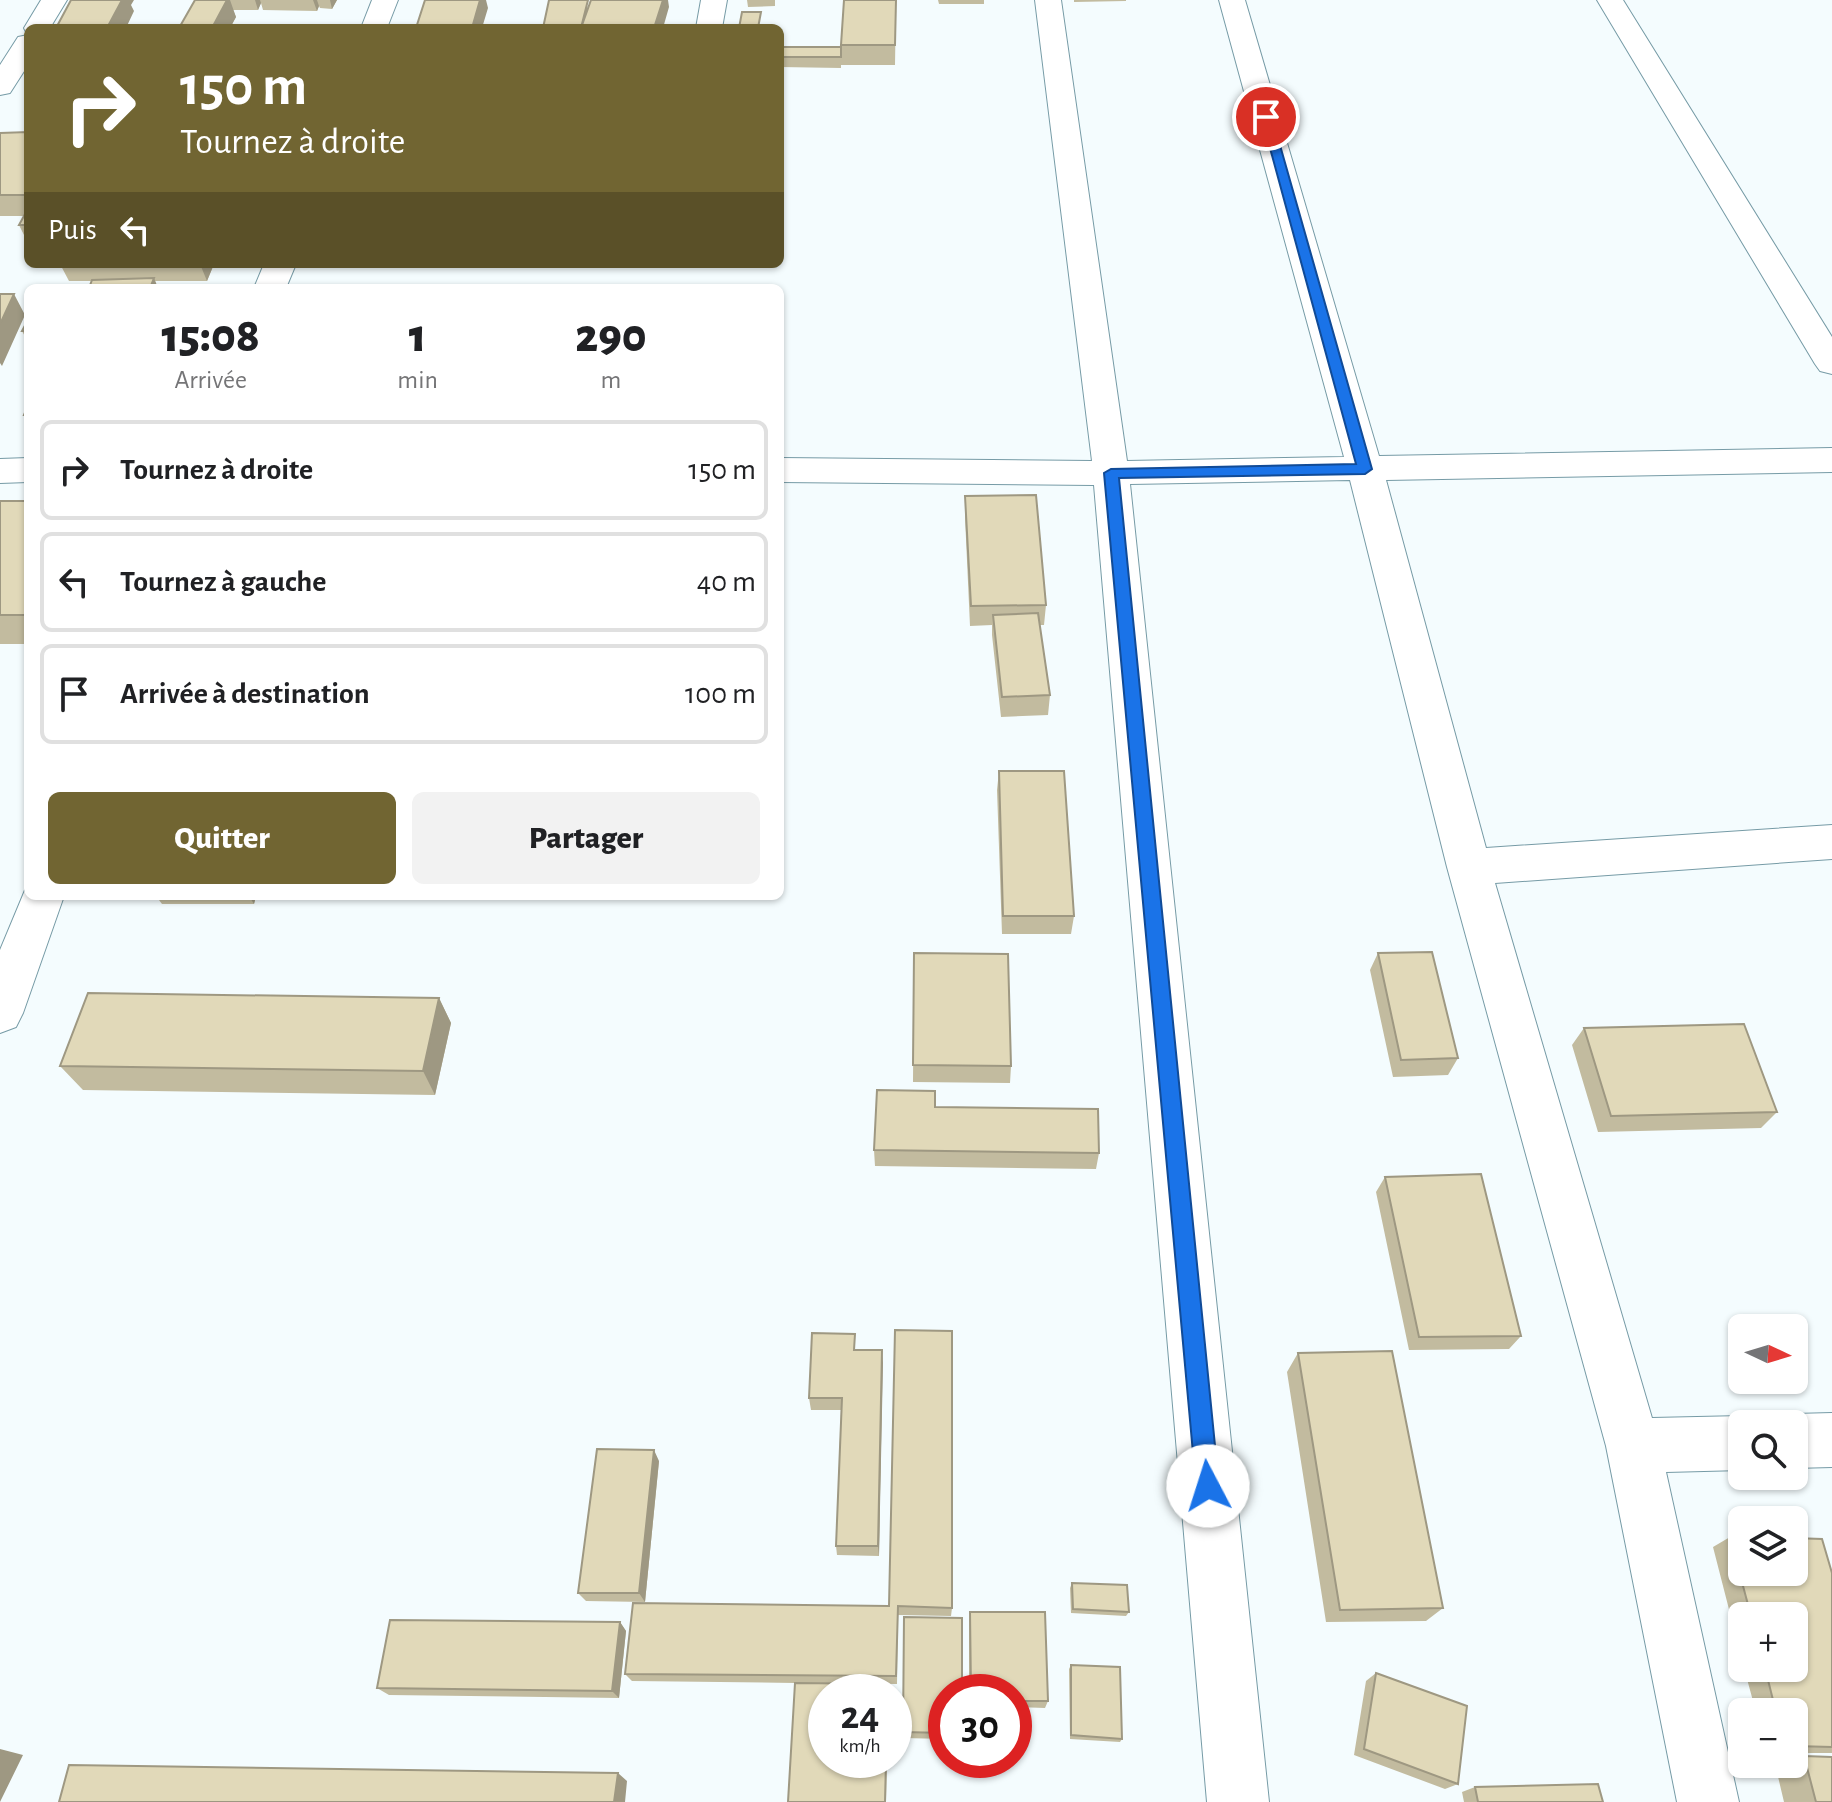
<!DOCTYPE html>
<html lang="fr">
<head>
<meta charset="utf-8">
<style>
  body { margin:0; font-family:"Alegreya Sans",sans-serif; background:#f2f2f2; color:#202124; height:100vh; display:flex; flex-direction:column; font-size:30px; white-space:nowrap }
  * { box-sizing:border-box; margin:0 }
  p { font-size:26px; color:#757577 }
  .icon { flex:none; width:44px; height:44px; fill:none; stroke:currentColor; stroke-width:2; stroke-linecap:round; stroke-linejoin:round }
  .map { position:relative; flex:1; overflow:hidden }
  .side { position:absolute; left:24px; top:284px; width:760px; height:616px; display:flex; flex-direction:column; background:#fff; border-radius:12px; box-shadow:0 2px 6px #0004 }
  .side>* { flex:none }
  .hud { position:absolute; left:24px; top:24px; width:760px; height:244px; border-radius:12px; box-shadow:0 2px 6px #0004; background:#716532; color:#fff; overflow:hidden }
  .needle { width:52px; rotate:94deg }
  .tools { position:absolute; left:1728px; top:1314px; display:grid; gap:16px }
  .tools a { display:grid; place-items:center; width:80px; height:80px; border-radius:12px; background:#fff; box-shadow:0 2px 6px #0004; font-size:40px }
  .speed { position:absolute; left:808px; top:1674px; display:flex; gap:16px; font-size:40px; font-weight:700; text-align:center }
  .speed>* { display:grid; place-content:center; width:104px; height:104px; border-radius:50%; background:#fff; box-shadow:0 2px 6px #0004; line-height:1 }
  .speed small { font-size:20px; font-weight:400 }
  .speed .limit { border:12px solid #d22; background:#fff; color:#111 }
  .pin { position:absolute; display:grid; place-items:center; width:68px; height:68px; color:#fff; margin:-34px; border:4px solid #fff; border-radius:50%; box-shadow:0 2px 8px #0007 }
  .me { position:absolute; width:88px; margin:-44px; rotate:355deg; stroke-linejoin:round; filter:drop-shadow(0 0 6px #0008) }
  .turn { display:flex; align-items:center; gap:28px; height:168px; padding:0 24px; font-size:36px }
  .turn .icon { width:104px; height:104px; stroke-width:2.5 }
  .turn b { display:block; font-size:56px; line-height:68px }
  .then { display:flex; align-items:center; height:76px; padding:0 24px; background:#0003; gap:16px; font-size:30px }
  .eta { display:flex; justify-content:space-evenly; align-items:center; height:136px; text-align:center }
  .eta b { font-size:48px; font-weight:800; line-height:56px }
  .primary-button { display:flex; gap:16px; margin-top:auto; padding:16px 24px }
  .primary-button a { flex:1; height:92px; border-radius:12px; background:#716532; color:#fff; font-size:32px; font-weight:800; line-height:92px; text-align:center }
  .primary-button a+a { background:#f2f2f2; color:#202124 }
  ul { padding:0; list-style:none }
  li { display:flex; align-items:center; gap:24px; height:100px; margin:0 16px 12px; padding:0 8px; border:4px solid #e0e0e0; border-radius:12px }
  li div { flex:1 }
  li b { display:block; font-size:30px }
  li em { font-style:normal }
  .map>svg:first-child { display:block }
</style>
</head>
<body>
<div class="map">
<svg width="1832" height="1802" viewBox="0 0 1832 1802">
  <rect width="100%" height="100%" fill="#f4fcfe"/>
  <g fill="none" stroke-linecap="round" stroke-linejoin="round">
    <g stroke="#769ba6" stroke-width="2">
      <path id="minor" d="M41 0H67L50 28H28L27 34 24 28Z
        M372 0H398L387 28H361Z
        M701 0H727L722 28H696Z
        M1035 0H1061L1127 461 1344 457 1219 0H1245L1379 456 1832 448V472L1386 480 1486 848 1832 825V859L1495 883 1652 1418 1742 1416 1761 1424H1742V1470L1666 1472 1739 1802H1677L1606 1446 1447 867 1350 480 1130 484 1269 1802H1207L1094 485 780 482V458L1092 461Z
        M1597 0H1623L1832 337V374L1820 371 1815 364Z
        M28 35V65L10 93 0 95V65L18 37Z
        M264 264H296L286 288H254Z
        M28 458V482L0 483V459Z
        M28 883V896H64L23 1013 16 1027 0 1033V950Z
        M1832 1413V1467L1794 1468V1424H1774L1775 1422 1794 1414Z"/>
    </g>
    <use href="#minor" fill="#fff" fill-rule="evenodd"/>
  </g>
  <path fill="#c2bb9f" d="M195 0H337L332 9 320 8 319 6 317 11 263 10 261 3 258 10H233L236 17 230 28H179Z
    M747 0H775V6L748 7Z
    M896 0 895 65H841V62V68L780 67V47H841V45Z
    M938 0H984V4H939Z
    M1074 0H1126V1L1074 2Z
    M28 132V235H24L19 225 24 216H0V133Z
    M60 264H214L207 281H155L158 288 92 281H69Z
    M28 320V342L22 331Z
    M965 496 1046 605 1044 625H1040L1050 695 1048 715 1001 717 992 635V625L970 626 965 517Z
    M0 501H28V644H0Z
    M999 771 1074 916 1071 934H1002L997 790Z
    M156 896H256L254 904H162Z
    M914 953 1011 1066 1010 1083 913 1082Z
    M1378 953 1458 1058 1448 1075 1393 1077 1370 970Z
    M439 998 451 1023 435 1095 83 1090 60 1066Z
    M1584 1028 1777 1112 1761 1128 1598 1132 1572 1045Z
    M935 1107 1099 1153 1096 1169 875 1166 874 1150Z
    M1385 1177 1521 1336 1509 1349 1409 1350 1376 1192Z
    M856 1350H882L879 1556 837 1555 836 1546 841 1410H811L809 1398Z
    M1298 1353 1443 1608 1426 1621 1326 1622 1287 1372Z
    M659 1461 645 1602 586 1601 578 1593Z
    M1730 1537 1832 1573V1753H1794V1712H1756L1744 1668H1794V1616H1742V1660L1713 1547Z
    M1072 1583 1129 1612 1126 1616 1071 1613 1070 1588Z
    M889 1606 952 1608 951 1616 898 1615 897 1684 813 1683 888 1684 889 1692H826V1760H887L886 1802H788L795 1683 632 1681 625 1674Z
    M970 1612 1048 1701 1045 1708 1014 1707V1692H969V1620Z
    M904 1617 946 1692V1739L903 1738Z
    M620 1622 626 1631 619 1698 389 1695 377 1688Z
    M1071 1665 1122 1739 1120 1742 1070 1739 1069 1669Z
    M1376 1673 1458 1784 1445 1789 1354 1755 1366 1681Z
    M1804 1756 1832 1802H1784L1775 1764H1794V1759Z
    M1475 1787 1603 1802H1464L1462 1792Z"/>
  <path fill="#9e9882" d="M122 0H134L131 5 134 11 126 28H107Z
    M227 0H230L236 17 230 28H212Z
    M255 0H260L261 3 258 10Z
    M313 0H317L319 6 317 11Z
    M330 0H337L332 9Z
    M480 0H486L488 8 482 28H472Z
    M663 0H668L669 7 663 28H654Z
    M200 264H214L207 281Z
    M154 278 158 288H150Z
    M14 294 25 315 2 366 0 363V324Z
    M249 896H256L254 904Z
    M439 998 451 1023 435 1095 423 1071Z
    M882 1350 883 1363 879 1556 878 1546Z
    M654 1450 659 1461 645 1602 639 1593Z
    M620 1622 626 1631 619 1698 612 1691Z
    M0 1749 23 1755 0 1802Z
    M618 1773 627 1781 625 1802H614Z"/>
  <path fill="#e1d9b9" stroke="#9e9882" stroke-width="2" d="M71 0H122L107 28H56Z
    M195 0H227L212 28H179Z
    M425 0H480L472 28H416Z
    M549 0H588L581 28H543Z
    M591 0H663L654 28H581Z
    M844 0H896L895 45H841Z
    M742 12H761L758 28H739Z
    M780 47H841V57H780Z
    M28 132V195H0V133Z
    M25 214H28V225H19Z
    M154 278 150 288H89L92 280Z
    M0 294H14L0 324Z
    M28 320V331H22Z
    M28 405V415H24Z
    M1036 495 1046 605 971 606 965 496Z
    M0 501H28V615H0Z
    M1038 613 1050 695 1002 697 993 615Z
    M999 771H1064L1074 916H1003Z
    M1432 952 1458 1058 1401 1060 1378 953Z
    M914 953 1008 954 1011 1066 913 1065Z
    M88 993 439 998 423 1071 60 1066Z
    M1744 1024 1777 1112 1611 1116 1584 1028Z
    M877 1090 935 1091V1107L1098 1109 1099 1153 874 1150Z
    M1481 1174 1521 1336 1419 1337 1385 1177Z
    M895 1330 952 1331V1608L898 1606 896 1676 625 1674 633 1603 889 1606Z
    M812 1333 855 1334 854 1350H882L878 1546H836L842 1398H809Z
    M1392 1351 1443 1608 1340 1610 1298 1353Z
    M597 1449 654 1450 639 1593H578Z
    M1730 1537H1742V1572H1794V1538L1822 1539 1832 1573V1747L1794 1746V1712H1776L1765 1668H1794V1616H1751Z
    M1072 1583 1127 1585 1129 1612 1073 1609Z
    M970 1612H1045L1048 1701H1014V1692H971Z
    M904 1617 962 1618V1692H946V1733L903 1732Z
    M390 1620 620 1622 612 1691 377 1688Z
    M1071 1665 1120 1667 1122 1739 1071 1735Z
    M1376 1673 1467 1706 1458 1784 1364 1749Z
    M795 1683 888 1684V1692H826V1760H886L885 1802H788Z
    M1804 1756 1832 1757V1802H1816Z
    M69 1765 618 1773 614 1802H59Z
    M1598 1784 1603 1802H1478L1475 1787Z"/>
  <path fill="#1a73e8" stroke="#114b97" stroke-width="2" d="M1261 115 1272 117 1372 469 1365 474 1119 478 1219 1486 1216 1494 1208 1497 1199 1494 1196 1486 1104 473 1111 469 1356 464Z"/>
</svg>
<div class="tools">
<a><svg class="needle" viewBox="-14 -14 28 28"><path d="M0-13l5 13h-10z" fill="#e53935"/><path d="M0 13l5-13h-10z" fill="#757577"/></svg></a>
<a><svg class="icon" aria-label="search" viewBox="0 0 24 24"><circle cx="10" cy="10" r="6"/><path d="M15 15l6 6"/></svg></a>
<a><svg class="icon" aria-label="layers" viewBox="0 0 24 24"><path d="M12 4l9 5-9 5-9-5zM3 14l9 5 9-5"/></svg></a>
<a>+</a>
<a>−</a>
</div>
<div class="speed"><div>24<small>km/h</small></div><div class="limit">30</div></div>
<div class="pin" style="left:1266px;top:117px;background:#d93025"><svg class="icon" aria-label="arrive" viewBox="0 0 24 24"><path d="M6 21V4h12l-3 4 3 4H6"/></svg></div>
<svg class="me" style="left:1208px;top:1486px" viewBox="-20 -20 40 40"><circle r="19" fill="#fff"/><path d="M0-13L10 11 0 6-10 11z" fill="#1a73e8"/></svg>
<div class="hud">
<div class="turn"><svg class="icon" aria-label="right" viewBox="0 0 24 24"><path d="M7 20v-9h11M14 6l5 5-5 5"/></svg><div><b>150 m</b>Tournez à droite</div></div>
<div class="then">Puis<svg class="icon" aria-label="left" viewBox="0 0 24 24"><path d="M17 20v-9H6M10 6l-5 5 5 5"/></svg></div>
</div>
<section class="side">
<div class="eta">
<div><b>15:08</b><p>Arrivée</p></div>
<div><b>1</b><p>min</p></div>
<div><b>290</b><p>m</p></div>
</div>
<ul>
<li><svg class="icon" aria-label="right" viewBox="0 0 24 24"><path d="M7 20v-9h11M14 6l5 5-5 5"/></svg><div><b>Tournez à droite</b></div><em>150 m</em></li>
<li><svg class="icon" aria-label="left" viewBox="0 0 24 24"><path d="M17 20v-9H6M10 6l-5 5 5 5"/></svg><div><b>Tournez à gauche</b></div><em>40 m</em></li>
<li><svg class="icon" aria-label="arrive" viewBox="0 0 24 24"><path d="M6 21V4h12l-3 4 3 4H6"/></svg><div><b>Arrivée à destination</b></div><em>100 m</em></li>
</ul>
<div class="primary-button"><a>Quitter</a><a>Partager</a></div>
</section>
</div>
</body>
</html>
